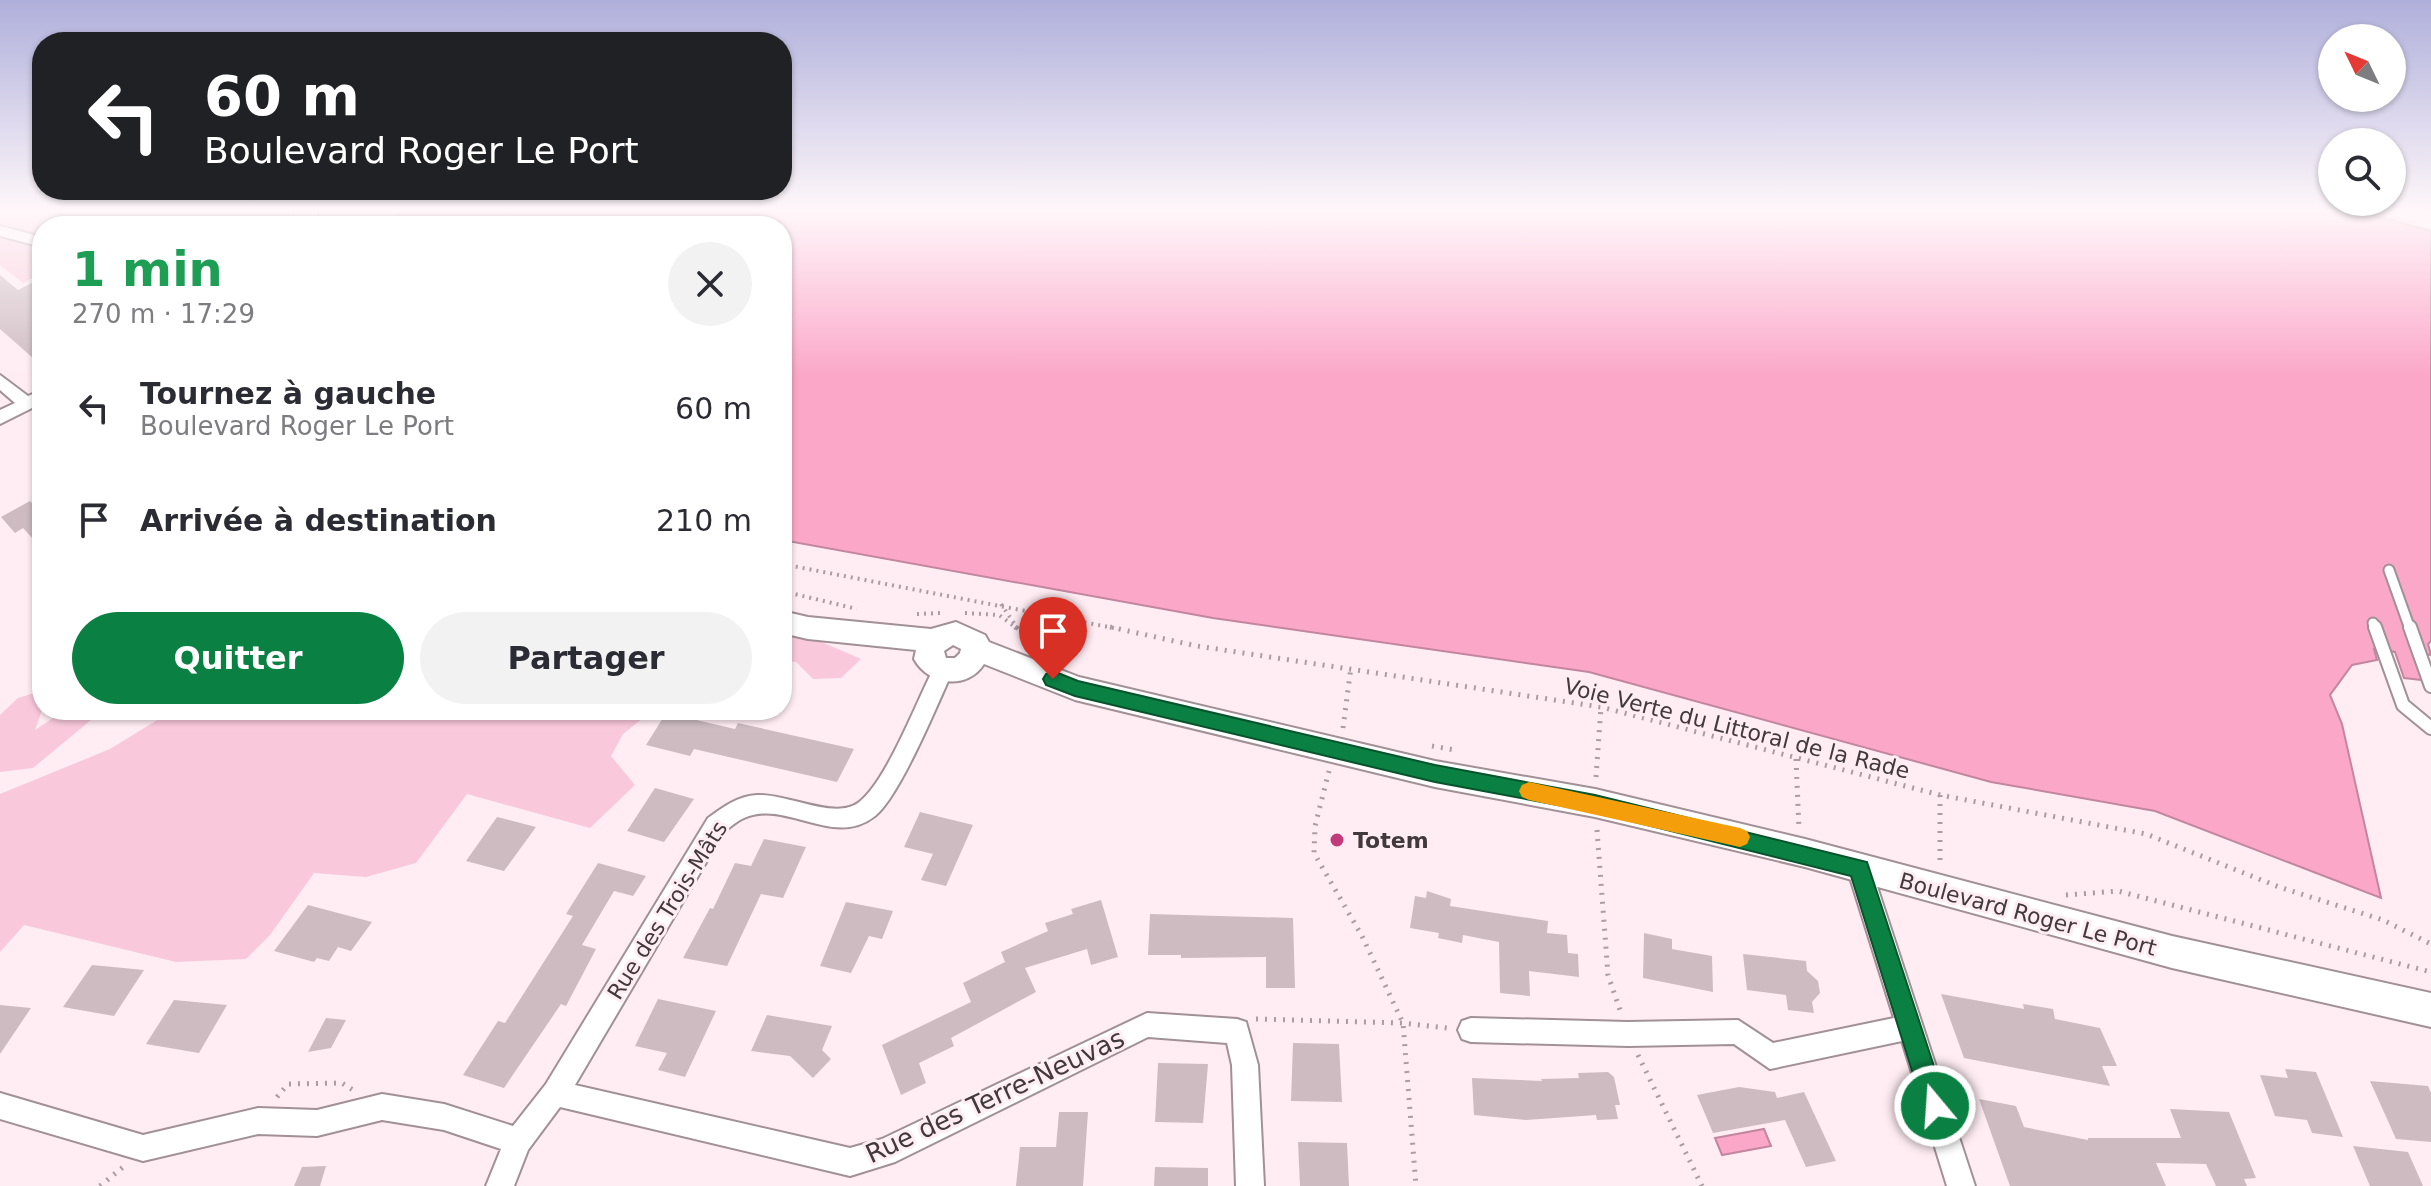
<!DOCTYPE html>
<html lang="fr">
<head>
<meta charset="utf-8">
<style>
  body { margin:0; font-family:"DejaVu Sans",sans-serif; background:#f2f2f3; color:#2b2b33; height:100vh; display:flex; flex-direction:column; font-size:30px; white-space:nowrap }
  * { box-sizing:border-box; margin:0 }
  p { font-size:26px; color:#7c7c81 }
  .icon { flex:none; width:44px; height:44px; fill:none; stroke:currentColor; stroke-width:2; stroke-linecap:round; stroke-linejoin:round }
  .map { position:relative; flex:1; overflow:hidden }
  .drawer { position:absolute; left:32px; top:216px; width:760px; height:504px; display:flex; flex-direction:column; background:#fff; border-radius:32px; box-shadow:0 2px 6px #0004 }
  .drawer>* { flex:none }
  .guide { position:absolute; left:32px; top:32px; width:760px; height:168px; border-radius:32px; box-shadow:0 2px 6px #0004; background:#202124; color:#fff; overflow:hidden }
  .needle { width:52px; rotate:313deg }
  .tools { position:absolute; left:2318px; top:24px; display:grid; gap:16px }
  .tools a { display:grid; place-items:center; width:88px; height:88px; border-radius:50%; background:#fff; box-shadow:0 2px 6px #0004; font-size:40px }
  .pin { position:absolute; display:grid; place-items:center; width:68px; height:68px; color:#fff; margin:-82px -34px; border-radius:50% 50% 50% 0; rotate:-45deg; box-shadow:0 0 8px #0007 }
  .pin .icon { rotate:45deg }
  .me { position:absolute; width:88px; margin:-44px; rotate:342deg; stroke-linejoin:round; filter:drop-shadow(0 0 6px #0008) }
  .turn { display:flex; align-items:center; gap:28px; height:168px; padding:0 40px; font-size:36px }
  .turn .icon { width:104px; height:104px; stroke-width:2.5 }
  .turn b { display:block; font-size:56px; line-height:68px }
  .round { display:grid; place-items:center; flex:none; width:84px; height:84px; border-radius:42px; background:#f2f2f3 }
  .headline { display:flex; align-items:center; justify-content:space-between; height:136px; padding:0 40px }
  h1 { font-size:48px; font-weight:700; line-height:60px; color:#1e9e55 }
  .primary-button { display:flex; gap:16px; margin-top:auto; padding:16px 40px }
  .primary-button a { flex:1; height:92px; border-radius:48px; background:#0b8043; color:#fff; font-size:32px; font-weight:700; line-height:92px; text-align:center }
  .primary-button a+a { background:#f2f2f3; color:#2b2b33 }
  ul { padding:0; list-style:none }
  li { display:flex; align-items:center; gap:24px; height:112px; padding:0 40px }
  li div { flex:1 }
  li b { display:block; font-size:30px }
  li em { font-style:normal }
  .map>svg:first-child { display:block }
</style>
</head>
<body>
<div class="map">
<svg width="2431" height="1186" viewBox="0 0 2431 1186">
  <rect width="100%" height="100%" fill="#ffedf3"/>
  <path fill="#f9c9db" d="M0 211H289L291 226H42V273L23 283 0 265Z
    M782 625 861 659 841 678 813 679 796 662 782 661Z
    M34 693 42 700V710L35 730 65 710H103L33 768 0 772V715L18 698Z
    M252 710H653L623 734 611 756 635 785 590 828 467 794 416 863 366 877 314 873 270 935 246 959 176 962 24 925 0 952V794L110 749 167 714H229Z"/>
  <path fill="#fba7c8" stroke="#c3869e" stroke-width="2" d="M397 211H2359L2431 231V641L2428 644 2431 655 2412 653 2422 680 2404 678 2395 652 2374 649 2377 660 2352 665 2330 695 2342 724 2381 898 2155 811 1991 782 1589 672 1213 618 782 540V226H397Z
    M1764 1129 1771 1146 1722 1155 1715 1138Z"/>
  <path fill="#cdbbc1" d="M0 275 18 290 42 278V366L0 329Z
    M30 501 42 513V549L23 528 15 533 1 517Z
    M666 713 735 729 738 723 854 749 837 782 694 749 690 756 646 745Z
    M655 788 694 799 664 842 627 831Z
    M920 812 973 825 946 886 921 880 933 854 904 847Z
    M497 817 536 827 504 871 466 861Z
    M764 839 806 847 783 898 761 894 727 966 683 958 710 908 713 909 735 863 751 866Z
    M598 863 646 876 633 896 614 891 582 945 596 949 566 1006 561 1004 504 1088 463 1075 498 1021 505 1023 573 916 566 914Z
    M1427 891 1451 899 1450 906 1548 921 1547 933 1567 935 1568 953 1578 954 1579 977 1529 971 1530 996 1500 993 1499 942 1463 935 1462 943 1438 938 1439 933 1410 928 1415 896 1426 898Z
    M1101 900 1118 957 1091 965 1087 949 1025 968 1036 992 951 1038 954 1046 919 1063 926 1083 901 1095 882 1045 971 1002 963 983 1005 962 1001 952 1048 931 1045 923 1073 914 1071 909Z
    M846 902 893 911 882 939 869 936 851 973 820 966Z
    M308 905 372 922 351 951 338 947 329 961 317 958 314 962 274 951Z
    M1150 914 1293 918 1295 988H1266V957L1181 958V955H1148Z
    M1644 933 1672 939V949L1712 956 1713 992 1643 978Z
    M1743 954 1806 961 1807 971 1818 981 1820 993 1812 1002 1814 1013 1788 1010 1786 995 1747 990Z
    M92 965 144 970 114 1016 63 1007Z
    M1941 994 2024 1009 2023 1004 2053 1009 2055 1019 2100 1028 2117 1066H2102L2110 1086 1964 1058Z
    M658 999 716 1011 685 1077 658 1070 667 1053 635 1046Z
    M174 1000 227 1005 199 1053 146 1044Z
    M0 1005 31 1008 0 1054Z
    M767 1015 832 1026 822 1050 831 1059 813 1078 790 1056 751 1051Z
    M326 1018 346 1020 331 1048 308 1052Z
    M1293 1043 1339 1044 1342 1102 1291 1101Z
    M1158 1063 1208 1064 1203 1123 1155 1122Z
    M2285 1069 2316 1072 2343 1137 2312 1133 2307 1120 2275 1116 2260 1075 2288 1078Z
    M1608 1072 1614 1077 1620 1105H1615L1618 1119 1597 1120 1596 1115 1526 1120 1474 1115 1472 1078 1542 1081 1541 1079 1579 1078 1578 1073Z
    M2370 1081 2428 1086 2431 1093V1142L2396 1139Z
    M1739 1087 1775 1092 1777 1098 1804 1092 1836 1161 1806 1167 1785 1120 1713 1133 1697 1095Z
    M1979 1099 2016 1106 2024 1127 2088 1140V1138H2181L2170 1109 2229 1112 2256 1178 2244 1179 2247 1186H2216L2206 1164 2156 1163 2166 1186H2010Z
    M1059 1112H1088L1083 1186H1016L1020 1147H1056Z
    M1298 1142 1347 1143 1349 1186H1300Z
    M2353 1146 2408 1152 2423 1186H2370Z
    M326 1166 320 1186H294L302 1167Z
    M1155 1167 1208 1168V1186H1154Z"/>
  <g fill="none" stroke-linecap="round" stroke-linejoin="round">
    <g stroke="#a19096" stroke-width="13">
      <path id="lane-far1" d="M2389 570 2410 629
        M2373 623 2375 629"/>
    </g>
    <g stroke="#a19096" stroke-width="16">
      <path id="lane" d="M2375 627 2403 705 2431 728
        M2410 627 2431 686"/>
    </g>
    <g stroke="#a19096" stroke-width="4">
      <path id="street" d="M0 226 42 237V247L0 236Z
        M0 375 28 396 42 390V403L0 424V410L15 403 0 390Z
        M943 662 950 664 953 670C938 703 900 796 875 816 833 849 787 799 744 818 737 821 730 827 724 832L575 1085 850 1148 882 1139 1147 1013 1237 1019 1246 1022 1258 1065 1264 1186H1236L1232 1065 1227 1043 1148 1037 895 1162 850 1176 560 1107 528 1150 514 1186H486L501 1149 444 1130 382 1120 317 1136 258 1134 143 1161 0 1119V1093L143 1135 258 1108 317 1110 382 1094 444 1104 513 1126 546 1084 708 818C723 807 738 796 757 795 786 793 834 820 858 803 887 782 918 697 936 664Z
        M1859 858 1867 861 1871 868 1975 1186H1947L1902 1041 1770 1069 1734 1044 1628 1046 1471 1042 1462 1039 1458 1030 1462 1021 1471 1018 1628 1022 1738 1020 1773 1043 1894 1018 1847 868 1851 861Z"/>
    </g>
    <g stroke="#a19096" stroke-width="4">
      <path id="secondary" d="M294 211H316L320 226H298Z
        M782 611 808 617 931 629 956 622 985 635 989 642 1079 677 1435 761 1595 789 1805 839 2172 936 2431 993V1027L2172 968 1805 867 1595 817 1435 787 1075 700 984 664C967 691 928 685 914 659L916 650 808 639 782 633ZM953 645 961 649 960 653 955 658H946L944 651Z"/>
    </g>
    <path stroke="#aa9da1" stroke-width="4" stroke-dasharray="2 5" stroke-linecap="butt" d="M371 211 375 226
      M782 564 1119 629
      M782 591 857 609
      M1001 604 1018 629
      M965 613 999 615 1018 629
      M917 614 940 613"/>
    <path stroke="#aa9da1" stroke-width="5" stroke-dasharray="2 7" stroke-linecap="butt" d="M1015 627 1045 650
      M1016 627 1018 630
      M1110 627 1197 646 1601 707 1940 795 2146 834 2279 887 2383 920 2431 944
      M1343 728 1351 667
      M1432 746 1455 750
      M1796 759 1799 829
      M1329 771 1315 826 1314 853 1362 936 1403 1023 1416 1186
      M1596 777 1601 707
      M1940 795V864
      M1597 830 1608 975 1620 1010
      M2066 895 2118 891 2431 972
      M1256 1019 1403 1023 1447 1028
      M1638 1055 1702 1186
      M277 1097 288 1084 342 1083 353 1090
      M100 1186 123 1167"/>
    <use href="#lane-far1" stroke="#fff" stroke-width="9"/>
    <use href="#lane" stroke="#fff" stroke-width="12"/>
    <use href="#street" fill="#fff" fill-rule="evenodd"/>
    <use href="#secondary" fill="#fff" fill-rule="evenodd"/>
  </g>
  <linearGradient id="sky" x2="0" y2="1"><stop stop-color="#afafdb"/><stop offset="0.56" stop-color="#fff7fa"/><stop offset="1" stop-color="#fff7fa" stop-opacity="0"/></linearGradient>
  <rect width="2431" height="377" fill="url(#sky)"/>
  <path fill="#0b8043" stroke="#07532c" stroke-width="2" d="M1053 671 1078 681 1435 765 1595 795 1867 862 1947 1106 1943 1115 1935 1118 1927 1115 1923 1106 1851 876 1595 812 1435 782 1075 696 1046 685 1043 679 1046 674Z"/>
  <path fill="#f59e0b" d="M1529 782 1740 828 1747 831 1750 837 1747 844 1740 847 1529 800 1522 797 1519 791 1522 785Z"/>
  <circle fill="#c13b7c" stroke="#ffedf3" stroke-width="3" cx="1337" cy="840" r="8"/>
  <g text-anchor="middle" stroke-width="6" stroke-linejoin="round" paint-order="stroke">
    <g font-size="22" fill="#413a3c" stroke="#ffedf3">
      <text transform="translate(1737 728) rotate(14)" y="8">Voie Verte du Littoral de la Rade</text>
      <text transform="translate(667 910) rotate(-58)" y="8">Rue des Trois-Mâts</text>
      <text transform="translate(2028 914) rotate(15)" y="8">Boulevard Roger Le Port</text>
    </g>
    <g font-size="22" font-weight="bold" fill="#413a3c" stroke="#ffedf3" text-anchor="start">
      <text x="1353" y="848">Totem</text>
    </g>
    <g font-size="26" fill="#413a3c" stroke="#ffedf3">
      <text transform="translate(995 1096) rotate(-25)" y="9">Rue des Terre-Neuvas</text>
    </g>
  </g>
</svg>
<div class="tools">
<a><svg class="needle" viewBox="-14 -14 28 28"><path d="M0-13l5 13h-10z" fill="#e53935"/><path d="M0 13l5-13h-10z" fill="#7c7c81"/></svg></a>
<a><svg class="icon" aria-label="search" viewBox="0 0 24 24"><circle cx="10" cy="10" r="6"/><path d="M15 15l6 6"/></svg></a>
</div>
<div class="pin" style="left:1053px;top:679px;background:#d93025"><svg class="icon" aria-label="arrive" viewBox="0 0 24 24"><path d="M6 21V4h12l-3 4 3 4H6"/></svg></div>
<svg class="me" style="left:1935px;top:1106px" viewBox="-20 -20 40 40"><circle r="17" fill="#0b8043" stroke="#fff" stroke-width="3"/><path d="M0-11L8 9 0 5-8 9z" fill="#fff"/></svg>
<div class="guide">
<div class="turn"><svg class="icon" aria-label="left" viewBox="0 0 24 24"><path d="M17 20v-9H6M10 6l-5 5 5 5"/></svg><div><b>60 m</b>Boulevard Roger Le Port</div></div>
</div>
<section class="drawer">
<div class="headline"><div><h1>1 min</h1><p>270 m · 17:29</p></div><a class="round"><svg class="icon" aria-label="close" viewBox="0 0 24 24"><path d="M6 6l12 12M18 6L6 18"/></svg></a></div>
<ul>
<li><svg class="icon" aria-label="left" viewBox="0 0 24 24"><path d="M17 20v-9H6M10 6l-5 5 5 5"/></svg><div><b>Tournez à gauche</b><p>Boulevard Roger Le Port</p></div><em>60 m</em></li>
<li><svg class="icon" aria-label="arrive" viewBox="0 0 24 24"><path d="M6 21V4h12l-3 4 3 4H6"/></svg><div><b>Arrivée à destination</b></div><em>210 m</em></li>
</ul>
<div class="primary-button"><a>Quitter</a><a>Partager</a></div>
</section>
</div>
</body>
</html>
